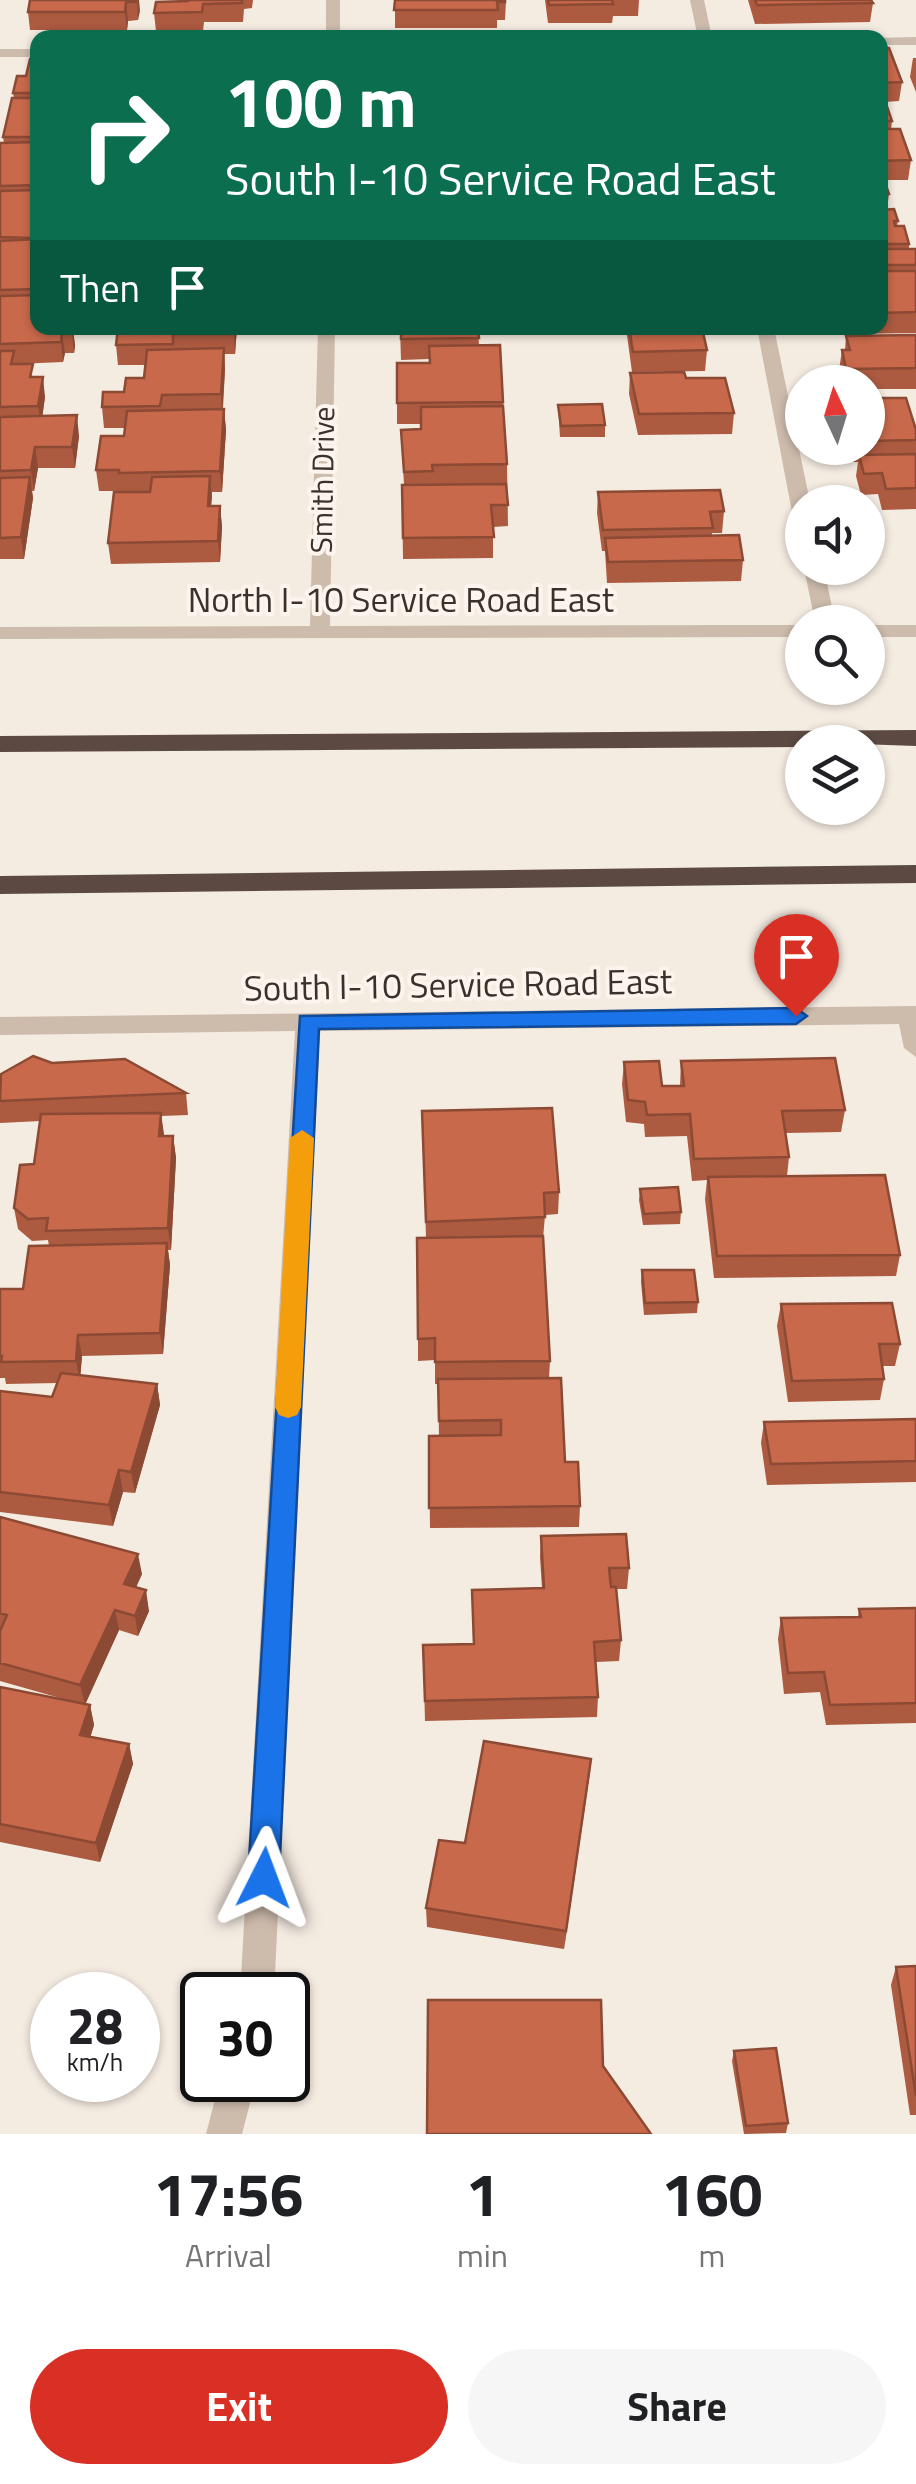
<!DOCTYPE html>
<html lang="en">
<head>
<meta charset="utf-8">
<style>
  body { margin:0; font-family:"Titillium Web",sans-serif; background:#f6f6f6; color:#202124; height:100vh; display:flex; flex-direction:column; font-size:38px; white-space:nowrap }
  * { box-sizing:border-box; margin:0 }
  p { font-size:32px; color:#757577 }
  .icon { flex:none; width:55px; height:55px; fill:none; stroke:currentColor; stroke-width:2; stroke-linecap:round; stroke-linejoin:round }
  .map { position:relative; height:2134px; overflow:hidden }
  .details { display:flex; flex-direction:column; background:#fff; flex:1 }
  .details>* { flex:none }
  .hud { position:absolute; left:30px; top:30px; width:858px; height:305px; border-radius:20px; box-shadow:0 2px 8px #0004; background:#0b6e4f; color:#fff; overflow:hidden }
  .needle { width:65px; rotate:356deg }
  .buttons { position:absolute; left:785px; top:365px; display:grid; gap:20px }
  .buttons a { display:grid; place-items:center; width:100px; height:100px; border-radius:50%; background:#fff; box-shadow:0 2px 8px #0004; font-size:50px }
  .speed { position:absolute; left:30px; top:1972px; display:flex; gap:20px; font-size:50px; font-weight:700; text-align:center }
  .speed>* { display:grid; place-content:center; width:130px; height:130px; border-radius:50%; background:#fff; box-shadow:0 2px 8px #0004; line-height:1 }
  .speed small { font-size:25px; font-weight:400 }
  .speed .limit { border:5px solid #111; border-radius:15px; background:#fff; color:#111 }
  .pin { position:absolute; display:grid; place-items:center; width:85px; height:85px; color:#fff; margin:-102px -42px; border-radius:50% 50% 50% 0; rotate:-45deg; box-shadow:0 0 10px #0007 }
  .pin .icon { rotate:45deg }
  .me { position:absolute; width:110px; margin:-55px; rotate:3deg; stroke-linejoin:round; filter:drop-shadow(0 0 8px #0008) }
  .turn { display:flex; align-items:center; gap:35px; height:210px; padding:0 30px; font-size:45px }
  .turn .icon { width:130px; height:130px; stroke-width:2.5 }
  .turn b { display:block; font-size:70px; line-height:85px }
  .then { display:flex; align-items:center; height:95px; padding:0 30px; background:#0003; gap:20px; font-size:38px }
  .eta { display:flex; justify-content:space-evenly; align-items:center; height:170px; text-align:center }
  .eta b { font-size:60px; font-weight:700; line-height:70px }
  .primary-button { display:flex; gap:20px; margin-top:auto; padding:20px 30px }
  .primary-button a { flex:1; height:115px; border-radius:60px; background:#d93025; color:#fff; font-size:40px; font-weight:700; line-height:115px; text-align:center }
  .primary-button a+a { background:#f6f6f6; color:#202124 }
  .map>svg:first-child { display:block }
</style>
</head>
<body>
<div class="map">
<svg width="916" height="2134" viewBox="0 0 916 2134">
  <rect width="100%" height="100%" fill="#f4ebe1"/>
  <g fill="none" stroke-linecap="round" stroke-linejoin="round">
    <path fill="#cdbbac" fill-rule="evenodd" d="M326 0H340V38H326Z
      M690 0H704L712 38H698Z
      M916 37V45H880V38H876Z
      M0 49H38V57H0Z
      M318 328H335L330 626 802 625V637L0 639V627L310 626Z
      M757 328H774L810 502H802V518L792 512Z
      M804 568H824L835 622H815Z
      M868 625H916V637H868Z
      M916 1006V1057L904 1048 899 1024 320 1031 274 1995H240L295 1031 0 1035V1017Z
      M220 2080H256L242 2134H206Z"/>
    <path fill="#5c4a42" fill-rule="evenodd" d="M916 730V746L802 742V747L0 752V736Z
      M916 865V883L0 894V876Z"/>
  </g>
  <path fill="#ac5a40" d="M139 0 138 20 128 21 127 30H30L28 12Z
    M188 0H253L252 8 244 9 243 22H204L203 31H156L154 13 188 1Z
    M395 0H506L505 20H497V28H395Z
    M545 0H639L638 16H613L612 23H548Z
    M748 0H871L873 3 870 22 755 24Z
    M880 48 902 82 899 101 885 102 892 121 891 129 911 160 908 180H885L889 194 887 209 898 221 897 226 909 244V249H916V333L853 334 852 328H880Z
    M913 58H916V92L910 77Z
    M38 59V328H73L75 346 74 353H65L63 362 16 364 34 377 45 397 42 416 79 436 75 468H38L34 491H32L33 498 24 559H0V143H4L3 137 14 98 13 93Z
    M118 328H237L235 354H224L225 369 223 409H224L226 430 222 492H212L211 506H220L222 527 220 562 111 564 108 543 121 491H99L96 470 124 436 125 428H104L102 407 144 378 146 365H118L116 345Z
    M400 328H478L479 346 500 345 507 464 508 526 493 527V558L403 559 402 485H404L401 430 421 429V424H397V363H430L429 359 401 360Z
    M626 328H702L707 350 705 371 632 372Z
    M916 335V389H868V382H842L839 370 842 350H845L846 336Z
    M630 373 686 378 734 413 732 434 638 435 629 394Z
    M868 398 916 430V509L882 510 878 494 861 495 856 476 858 462H850L846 448H868Z
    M558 405 605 425V437H560Z
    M598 492 724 511 722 533H712V536L743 560 741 581 607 583 605 551H602L597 513Z
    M681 1061 845 1110 841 1132 786 1133 789 1157 787 1176 900 1255 896 1276 714 1278 705 1199 707 1180 692 1181 687 1136 645 1137 644 1124 626 1122 622 1084 624 1062 662 1086H680Z
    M52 1063 186 1093 188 1115 161 1116 164 1136H173L176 1158 171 1250H168L170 1265 163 1354 82 1356 80 1375 157 1384 160 1405 135 1493 123 1492 113 1526 0 1512V1391L52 1397 57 1383 6 1384 5 1378H0V1289H23L49 1246 48 1240 32 1241 18 1229 14 1208 34 1164 40 1121 0 1123V1079Z
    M422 1111 559 1192 558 1214 545 1215 543 1239 550 1361 549 1378 565 1462 580 1506 579 1527 430 1528 429 1436H439L438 1384H435V1360L418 1361V1339L426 1238Z
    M640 1189 681 1212 680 1224 643 1225 639 1200Z
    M642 1270 698 1302 697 1313 644 1315 641 1282Z
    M781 1304 900 1344 895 1366H882L884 1379 880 1400 788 1402 777 1326Z
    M916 1419V1482L767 1485 761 1443 764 1422Z
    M0 1517 142 1574 136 1587 149 1611 138 1636 119 1630 85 1704 90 1705 94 1725 90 1737 129 1744 133 1764 100 1862 0 1842V1687L74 1702 0 1681Z
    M541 1536 629 1568 627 1589H616L621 1640 619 1661 596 1662 598 1697 597 1717 425 1721 423 1645 473 1644 472 1590 542 1588 540 1557Z
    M916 1608V1723L826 1725 820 1692 784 1694 778 1639 781 1618 858 1617 859 1609Z
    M589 1778 564 1949 427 1927 426 1908 465 1843Z
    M916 1966V2115H910L891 1985 896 1967Z
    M734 2051 788 2123 786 2133 744 2134 732 2061Z"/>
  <path fill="#8c4a34" d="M137 0H139L140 11 138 20Z
    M126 2 128 21 127 30 125 12Z
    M73 328 75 346 74 353 72 332Z
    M234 328H237L235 354 234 334Z
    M62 333 65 353 63 362 61 342Z
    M224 348 225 369 222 414 221 394Z
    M43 377 45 397 41 427 38 406Z
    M224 409 226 430 222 492 220 471Z
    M77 415 79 436 75 468 72 447Z
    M35 447 38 468 34 491 31 470Z
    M210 476 212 497 209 527 208 506Z
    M30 477 33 498 24 559 21 537Z
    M220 506 222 527 220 562 218 541Z
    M161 1113 164 1135 159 1136Z
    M173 1136 176 1158 171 1250 168 1228Z
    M167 1243 170 1265 163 1354 160 1333Z
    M78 1335 82 1356 80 1382 76 1361Z
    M157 1384 160 1405 135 1493 131 1472Z
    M119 1470 123 1492 113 1526 109 1505Z
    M138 1554 142 1574 128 1605 124 1584Z
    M146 1590 149 1611 138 1636 135 1616Z
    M115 1610 119 1630 85 1705 80 1685Z
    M90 1705 94 1725 85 1755 80 1735Z
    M129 1744 133 1764 100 1862 96 1843Z
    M591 1759 589 1778 564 1949 566 1931Z"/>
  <path fill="#c8694b" stroke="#8c4a34" stroke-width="2.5" d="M30 0H137L136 2H126L125 12H28Z
    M188 0H242V3L203 4 202 12 154 13 156 2 188 1Z
    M395 0H505V2H497L498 10H394Z
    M548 0H612L613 4 549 5Z
    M755 0H871L873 3 757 5Z
    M880 48H889L902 82 880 83Z
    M30 59H38V93H13L17 76H26Z
    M880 95H883L892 121H880Z
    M12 98H38V137H3Z
    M880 129H900L911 160 880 161Z
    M38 142V185L0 186V143Z
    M880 171H881L889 194 880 195Z
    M38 190V236L31 238 0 237V191Z
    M894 209 898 221H894L895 226H904L909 244H880V210Z
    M38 239V289L0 290V241Z
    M880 249H916V265H880Z
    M880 271H916V312L880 313Z
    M38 295V328H73L72 332 62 333 61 342 0 344V296Z
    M118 328H234V334H173V344L116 345Z
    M401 328H478L479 338 401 339Z
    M629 328H702L707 350 633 352Z
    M916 335V368L846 369 842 350H850L846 336Z
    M500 345 503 402 397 403V363H430L429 346Z
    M224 348 221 394 162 395 160 406 102 407 103 392H124L126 378H144L147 350Z
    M0 351H14L11 364H33L30 377H43L38 406 0 407Z
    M684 372 686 378H725L734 413 639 414 630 373Z
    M868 398H906L916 430V440L868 441Z
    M602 404 605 425 561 426 558 405Z
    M503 406 507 464 432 465 433 471 404 472 401 430 421 429V407Z
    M224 409 220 471 119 473V470H96L101 436H124L127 411Z
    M77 415 72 447H35L31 470 0 471V417Z
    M916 454V488L886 489 882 473 864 474 859 455Z
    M210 476 208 506H220L218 541 108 543 114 492H150L152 477Z
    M30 477 21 537 0 538V478Z
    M506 484 508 505H491L494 537 403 538 402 485Z
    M720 490 724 511 710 512 713 528 603 530 598 492Z
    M739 535 743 560 608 562 605 538Z
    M33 1056 52 1063 125 1059 186 1093 0 1101 1 1074Z
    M835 1058 845 1110 782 1111 789 1157 694 1159 690 1114 647 1115 645 1102 628 1100 624 1062 659 1061 662 1086H684L681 1061Z
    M552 1108 559 1192 544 1193 545 1217 426 1222 422 1111Z
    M161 1113 159 1136H173L168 1228 46 1231 48 1218 28 1219 14 1208 20 1165 34 1164 41 1114Z
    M885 1175 900 1255 717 1256 708 1177Z
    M678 1187 681 1212 644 1214 640 1189Z
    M543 1236 550 1361 435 1362V1338L418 1339 417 1238Z
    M167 1243 160 1333 78 1335 76 1361 1 1362 2 1356H0V1289H23L29 1246Z
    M642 1270H694L698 1302 645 1303Z
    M892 1303 900 1344H879L884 1379 792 1381 781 1304Z
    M61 1373 157 1384 131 1472 119 1470 109 1505 0 1492V1391L52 1397Z
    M561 1378 565 1462H578L580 1506 429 1508V1436L501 1435V1420L439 1421 438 1379Z
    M916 1419V1461L771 1464 764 1422Z
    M0 1517 138 1554 124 1584 146 1590 135 1616 115 1610 80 1685 0 1663V1631L7 1615 0 1613Z
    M626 1534 629 1568H609L611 1587H616L621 1640 594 1642 598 1697 425 1701 423 1645 474 1644 472 1590 544 1588 541 1536Z
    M916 1608V1703L830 1705 824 1672 788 1673 781 1618 861 1617 859 1609Z
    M0 1687 90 1705 80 1735 129 1744 96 1843 0 1824Z
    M484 1741 591 1759 566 1931 426 1908 439 1840 465 1843Z
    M916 1966V2096L896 1967Z
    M428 2000H601L603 2066 651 2134H427Z
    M776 2048 788 2123 746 2126 734 2051Z"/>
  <path fill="#1a73e8" stroke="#114b97" stroke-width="2.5" d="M796 1008 807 1016 796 1024 319 1029 279 1878 274 1888 264 1893 253 1888 248 1878 300 1016Z"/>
  <path fill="#f59e0b" d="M302 1130 314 1138 301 1407 297 1415 288 1418 279 1415 275 1407 290 1138Z"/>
  <g text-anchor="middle" stroke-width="8" stroke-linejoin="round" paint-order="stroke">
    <g font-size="30" fill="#3b302b" stroke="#fbf5ee">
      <text transform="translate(323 480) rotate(-89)" y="10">Smith Drive</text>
    </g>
    <g font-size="35" fill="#3b302b" stroke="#fbf5ee">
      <text x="401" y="612">North I-10 Service Road East</text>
      <text transform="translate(458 985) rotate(-1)" y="12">South I-10 Service Road East</text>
    </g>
  </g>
</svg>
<div class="buttons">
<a><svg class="needle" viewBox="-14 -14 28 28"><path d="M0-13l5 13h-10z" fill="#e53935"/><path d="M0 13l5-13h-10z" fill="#757577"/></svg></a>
<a><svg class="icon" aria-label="sound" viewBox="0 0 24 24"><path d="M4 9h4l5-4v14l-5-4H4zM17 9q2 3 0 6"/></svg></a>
<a><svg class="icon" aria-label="search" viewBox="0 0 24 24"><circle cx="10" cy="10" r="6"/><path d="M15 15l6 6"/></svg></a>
<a><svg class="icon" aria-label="layers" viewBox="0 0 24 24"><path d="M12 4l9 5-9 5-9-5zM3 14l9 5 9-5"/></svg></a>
</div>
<div class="speed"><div>28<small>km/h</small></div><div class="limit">30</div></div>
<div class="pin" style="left:796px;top:1016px;background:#d93025"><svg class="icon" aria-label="arrive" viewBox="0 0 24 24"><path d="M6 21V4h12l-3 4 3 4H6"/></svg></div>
<svg class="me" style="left:264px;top:1878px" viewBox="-20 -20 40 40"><path d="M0-17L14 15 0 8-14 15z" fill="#1a73e8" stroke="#fff" stroke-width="4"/></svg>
<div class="hud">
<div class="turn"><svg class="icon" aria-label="right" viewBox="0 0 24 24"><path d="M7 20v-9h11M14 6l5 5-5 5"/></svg><div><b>100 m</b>South I-10 Service Road East</div></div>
<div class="then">Then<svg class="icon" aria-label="arrive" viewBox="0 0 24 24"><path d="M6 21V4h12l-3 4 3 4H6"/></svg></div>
</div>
</div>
<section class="details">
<div class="eta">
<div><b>17:56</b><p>Arrival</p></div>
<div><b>1</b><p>min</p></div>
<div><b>160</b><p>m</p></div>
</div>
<div class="primary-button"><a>Exit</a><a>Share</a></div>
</section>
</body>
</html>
